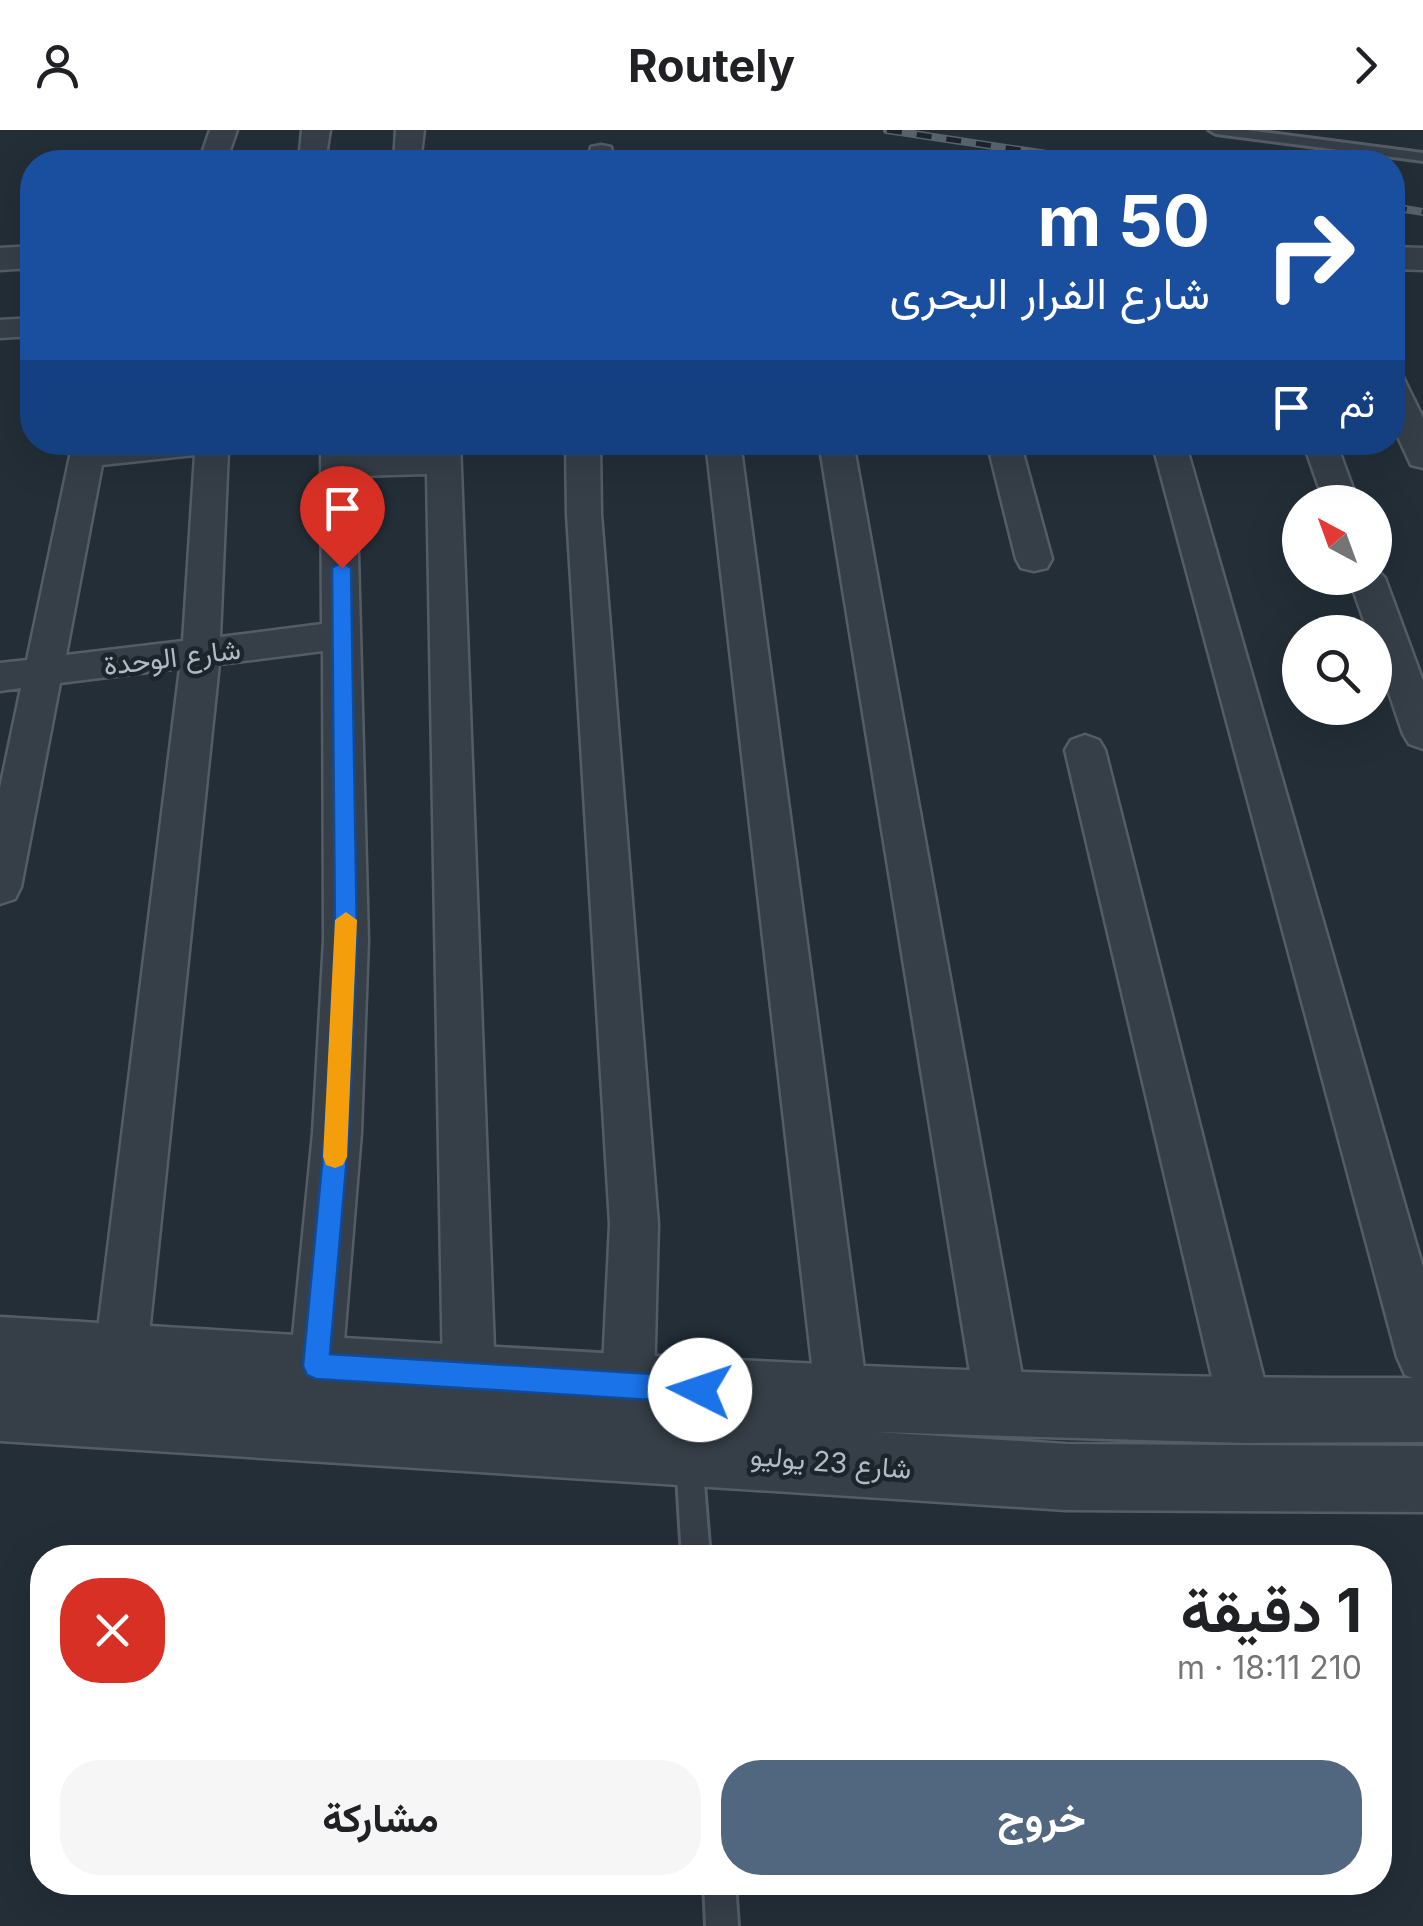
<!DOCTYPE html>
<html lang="ar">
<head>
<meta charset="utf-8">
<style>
  body { margin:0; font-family:Inter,Vazirmatn,sans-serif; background:#f6f6f6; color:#202124; direction:rtl; height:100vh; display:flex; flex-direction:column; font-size:38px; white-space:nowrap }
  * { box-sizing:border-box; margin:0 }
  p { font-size:32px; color:#757577 }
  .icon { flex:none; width:55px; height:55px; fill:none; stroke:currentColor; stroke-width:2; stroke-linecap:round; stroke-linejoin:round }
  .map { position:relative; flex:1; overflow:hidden; direction:ltr }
  .panel { position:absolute; left:30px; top:1415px; width:1362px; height:350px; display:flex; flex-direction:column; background:#fff; border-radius:40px; box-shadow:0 10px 40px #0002; direction:rtl }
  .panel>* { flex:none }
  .top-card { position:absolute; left:20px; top:20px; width:1385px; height:305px; border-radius:40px; box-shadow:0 10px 40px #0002; direction:rtl; background:#1a4fa0; color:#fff; overflow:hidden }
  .needle { width:65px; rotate:319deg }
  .buttons { position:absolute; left:1282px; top:355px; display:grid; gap:20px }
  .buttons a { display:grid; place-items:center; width:110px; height:110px; border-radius:50%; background:#fff; box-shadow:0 10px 40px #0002; font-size:50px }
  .pin { position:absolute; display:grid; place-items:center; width:85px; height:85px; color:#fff; margin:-102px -42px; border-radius:50% 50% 50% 0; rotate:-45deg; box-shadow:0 0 10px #0007 }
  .pin .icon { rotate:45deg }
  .me { position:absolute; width:110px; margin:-55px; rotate:274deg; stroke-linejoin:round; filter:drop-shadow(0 0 8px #0008) }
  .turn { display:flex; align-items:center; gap:35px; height:210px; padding:0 30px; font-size:45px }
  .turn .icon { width:130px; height:130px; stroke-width:2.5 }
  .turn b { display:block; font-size:70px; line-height:85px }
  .then { display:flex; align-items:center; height:95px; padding:0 30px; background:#0003; gap:20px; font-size:38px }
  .round { display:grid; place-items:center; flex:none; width:105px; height:105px; border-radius:40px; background:#f6f6f6 }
  .head { display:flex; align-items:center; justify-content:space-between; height:170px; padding:0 30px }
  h1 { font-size:60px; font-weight:700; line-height:75px }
  .button { display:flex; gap:20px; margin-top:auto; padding:20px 30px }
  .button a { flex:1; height:115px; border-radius:40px; background:#51677f; color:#fff; font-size:40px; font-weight:700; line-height:115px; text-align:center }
  .button a+a { background:#f6f6f6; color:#202124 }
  header { display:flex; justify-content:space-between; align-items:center; height:130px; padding:0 30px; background:#fff; font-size:45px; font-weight:700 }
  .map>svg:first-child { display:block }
</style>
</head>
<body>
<header><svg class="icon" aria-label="forward" viewBox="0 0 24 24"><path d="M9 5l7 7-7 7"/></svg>Routely<svg class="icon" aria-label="person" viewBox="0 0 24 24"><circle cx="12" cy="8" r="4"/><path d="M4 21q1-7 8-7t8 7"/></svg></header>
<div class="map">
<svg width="1423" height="1796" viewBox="0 0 1423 1796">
  <rect width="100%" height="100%" fill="#232e37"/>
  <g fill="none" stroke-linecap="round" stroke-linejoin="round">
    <g stroke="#545d65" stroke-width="6">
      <path id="service" d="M1209 0H1247L1423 23V31L1216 4Z
        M689 1316 698 1320 702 1329 710 1428H682L676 1329 680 1320Z
        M704 1752H735L738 1796H706Z"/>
    </g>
    <g stroke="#545d65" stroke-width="5">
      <path id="minor" d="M210 0H237L226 32H199Z
        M302 0H330L325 32H299Z
        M396 0H424L420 32H394Z
        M601 15 611 17 614 32H588L591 17Z
        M32 188V206L0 208V190Z
        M1392 244 1403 247 1423 288V338L1411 335 1392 294Z
        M73 312H237L228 321 220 507 322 494 321 312H355V325L427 323 426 312H460L495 1246 487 1264 469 1272 451 1264 443 1246 427 344 356 346 368 810 361 1003 342 1236 334 1254 316 1262 298 1254 290 1236 313 1003 324 810 323 521 219 534 147 1223 139 1241 121 1248 103 1241 95 1223 180 538 60 553 21 757 15 769 0 774V658L21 558 0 561V533L27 530ZM195 325 183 511 66 525 102 335Z
        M566 312H600L601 384 658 1094 654 1256 646 1274 628 1282 610 1274 602 1256 610 1094 567 384Z
        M706 312H740L868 1269 861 1288 842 1295 823 1288 816 1269Z
        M819 312H853L1027 1273 1020 1292 1001 1299 982 1292 975 1273Z
        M987 312H1020L1052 429 1047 438 1034 441 1021 438 1016 429Z
        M1152 312H1185L1423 1138V1252L1405 1245 1397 1227Z
        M1303 312H1336L1358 372H1324Z
        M1375 438 1385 448 1423 551V619L1409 614 1403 604 1375 522V502H1368L1349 448H1375Z
        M1085 605 1099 610 1105 620 1272 1281 1265 1300 1246 1307 1227 1300 1220 1281 1065 620 1071 610Z"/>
    </g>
    <g stroke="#545d65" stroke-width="5">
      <path id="tertiary" d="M32 116V138L0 140V118Z
        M1392 117 1423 118V140L1392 139Z
        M0 1187C474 1215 948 1250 1423 1248V1312L1246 1313 876 1302 1066 1314 1423 1316V1382L1066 1380 0 1311Z"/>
    </g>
    <use href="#service" fill="#363f48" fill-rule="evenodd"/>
    <use href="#minor" fill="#363f48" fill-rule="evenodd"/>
    <use href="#tertiary" fill="#363f48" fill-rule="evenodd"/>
    <g stroke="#59646e" stroke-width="8">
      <path id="rail" d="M887 0 1100 32
        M1392 77 1423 82"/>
    </g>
    <use href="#rail" stroke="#1c242c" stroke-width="5" stroke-dasharray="15" stroke-linecap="butt"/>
  </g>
  <path fill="#1a73e8" stroke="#114b97" stroke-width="2.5" d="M342 432 351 438 357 810 349 1003 330 1224 700 1247 709 1251 713 1260 709 1269 700 1273 316 1249 307 1245 303 1236 325 1003 335 810 332 438Z"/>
  <path fill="#f59e0b" d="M346 782 357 790 347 1027 343 1035 335 1038 326 1035 323 1027 335 790Z"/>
  <g text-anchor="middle" stroke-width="9" stroke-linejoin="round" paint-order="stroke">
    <g font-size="28" fill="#b1bac4" stroke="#1c242c">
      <text transform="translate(172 527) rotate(-7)" y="10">شارع الوحدة</text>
      <text transform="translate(831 1332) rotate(5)" y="10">شارع 23 يوليو</text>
    </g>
  </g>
</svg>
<div class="buttons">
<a><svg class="needle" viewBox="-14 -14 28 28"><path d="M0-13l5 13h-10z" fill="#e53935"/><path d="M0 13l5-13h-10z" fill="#757577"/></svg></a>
<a><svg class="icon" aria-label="search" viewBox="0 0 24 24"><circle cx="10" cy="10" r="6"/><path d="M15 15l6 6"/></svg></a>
</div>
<div class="pin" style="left:342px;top:438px;background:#d93025"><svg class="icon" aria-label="arrive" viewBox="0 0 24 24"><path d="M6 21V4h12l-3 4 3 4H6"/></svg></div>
<svg class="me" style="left:700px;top:1260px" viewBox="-20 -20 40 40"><circle r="19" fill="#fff"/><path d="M0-13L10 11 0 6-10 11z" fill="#1a73e8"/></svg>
<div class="top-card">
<div class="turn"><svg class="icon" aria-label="right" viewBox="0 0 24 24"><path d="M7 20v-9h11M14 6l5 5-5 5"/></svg><div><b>50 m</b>شارع الفرار البحرى</div></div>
<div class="then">ثم<svg class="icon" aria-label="arrive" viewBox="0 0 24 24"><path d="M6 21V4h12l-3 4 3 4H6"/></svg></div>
</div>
<section class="panel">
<div class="head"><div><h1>1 دقيقة</h1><p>210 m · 18:11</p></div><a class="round" style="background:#d93025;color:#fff"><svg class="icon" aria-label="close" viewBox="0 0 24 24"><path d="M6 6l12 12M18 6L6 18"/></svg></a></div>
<div class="button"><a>خروج</a><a>مشاركة</a></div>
</section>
</div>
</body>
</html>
